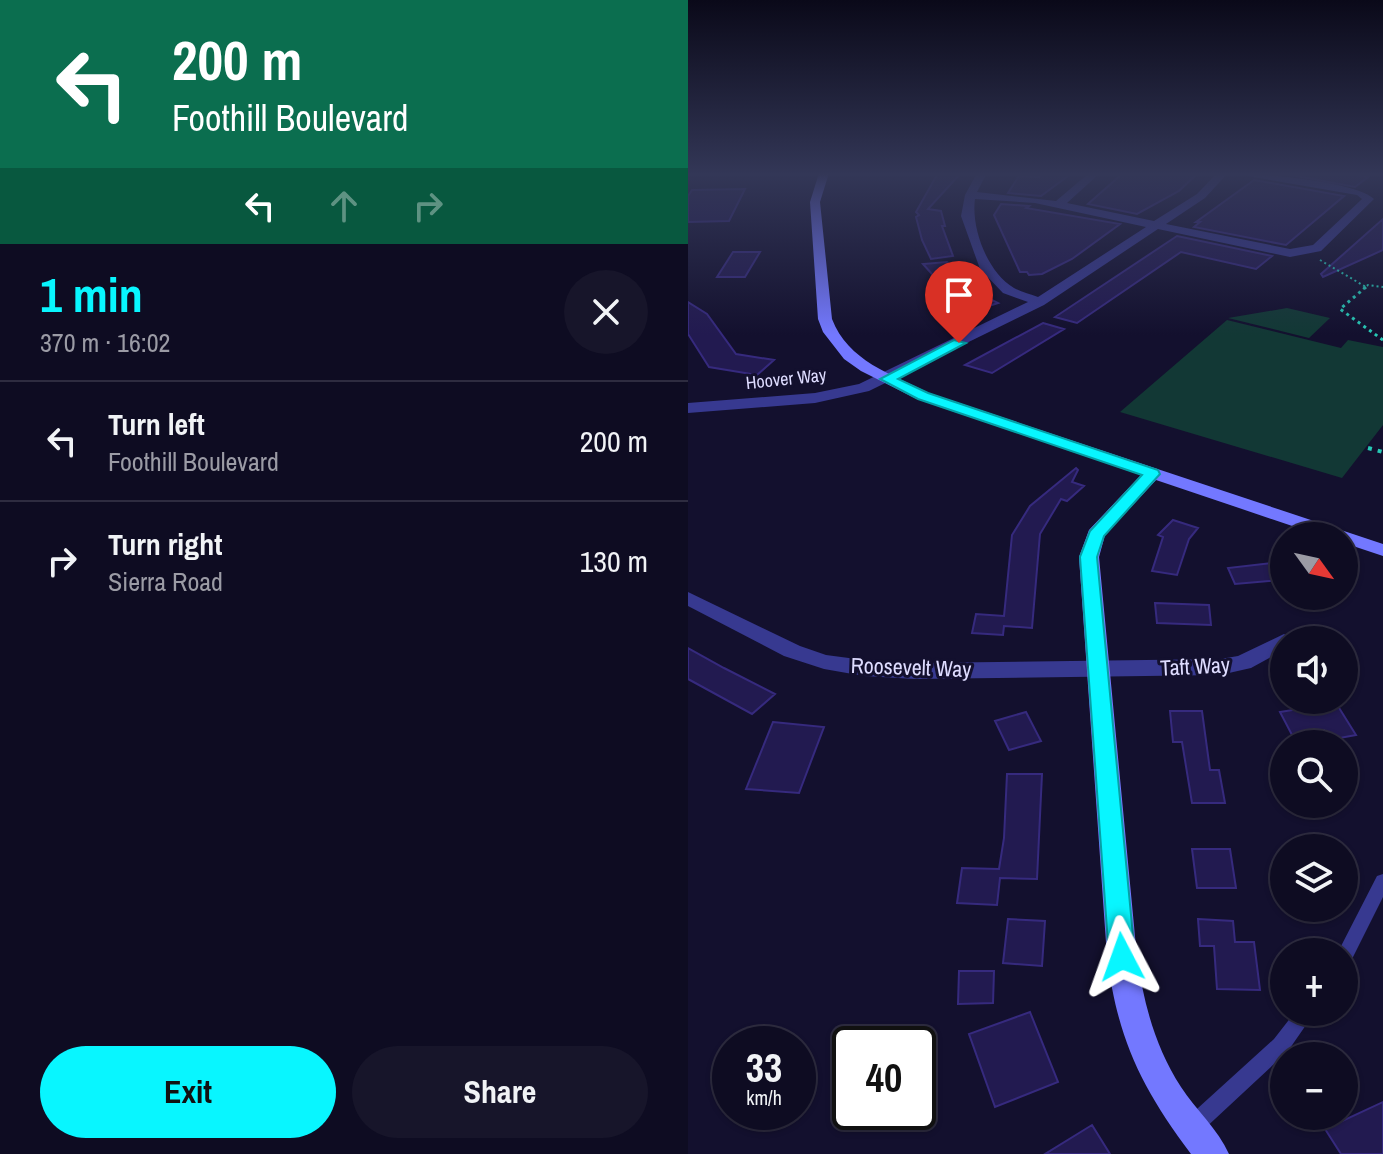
<!DOCTYPE html>
<html lang="en">
<head>
<meta charset="utf-8">
<style>
  body { margin:0; font-family:"Archivo Narrow",sans-serif; background:#17152a; color:#f1f3f6; height:100vh; display:flex; flex-direction:column; font-size:30px; white-space:nowrap }
  * { box-sizing:border-box; margin:0 }
  p { font-size:26px; color:#9b9ba5 }
  .icon { flex:none; width:44px; height:44px; fill:none; stroke:currentColor; stroke-width:2; stroke-linecap:round; stroke-linejoin:round }
  .map { position:relative; flex:1; overflow:hidden }
  .panel { display:flex; flex-direction:column; background:#0e0c22; width:688px }
  .panel>* { flex:none }
  .banner { background:#0b6e4f; color:#fff; overflow:hidden }
  .needle { width:52px; rotate:123deg }
  .controls { position:absolute; left:582px; top:522px; display:grid; gap:16px }
  .controls a { display:grid; place-items:center; width:88px; height:88px; border-radius:50%; background:#0e0c22; box-shadow:0 2px 6px #0004,0 0 0 2px #2e2c40; font-size:40px }
  .speed { position:absolute; left:24px; top:1026px; display:flex; gap:16px; font-size:40px; font-weight:700; text-align:center }
  .speed>* { display:grid; place-content:center; width:104px; height:104px; border-radius:50%; background:#0e0c22; box-shadow:0 2px 6px #0004,0 0 0 2px #2e2c40; line-height:1 }
  .speed small { font-size:20px; font-weight:400 }
  .speed .limit { border:4px solid #111; border-radius:12px; background:#fff; color:#111 }
  .pin { position:absolute; display:grid; place-items:center; width:68px; height:68px; color:#fff; margin:-82px -34px; border-radius:50% 50% 50% 0; rotate:-45deg; box-shadow:0 0 8px #0007 }
  .pin .icon { rotate:45deg }
  .me { position:absolute; width:88px; margin:-44px; rotate:356deg; stroke-linejoin:round; filter:drop-shadow(0 0 6px #0008) }
  .turn { display:flex; align-items:center; gap:28px; height:168px; padding:0 40px; font-size:36px }
  .turn .icon { width:104px; height:104px; stroke-width:2.5 }
  .turn b { display:block; font-size:56px; line-height:68px }
  .lanes { display:flex; align-items:center; height:76px; padding:0 40px; background:#0003; justify-content:center; gap:40px; direction:ltr }
  .lanes .off { opacity:.35 }
  .round { display:grid; place-items:center; flex:none; width:84px; height:84px; border-radius:42px; background:#17152a }
  .headline { display:flex; align-items:center; justify-content:space-between; height:136px; padding:0 40px }
  h1 { font-size:48px; font-weight:700; line-height:60px; color:#08f6ff }
  .button { display:flex; gap:16px; margin-top:auto; padding:16px 40px }
  .button a { flex:1; height:92px; border-radius:48px; background:#08f6ff; color:#111; font-size:32px; font-weight:700; line-height:92px; text-align:center }
  .button a+a { background:#17152a; color:#f1f3f6 }
  ul { padding:0; list-style:none }
  li { display:flex; align-items:center; gap:24px; height:120px; padding:0 40px; border-top:2px solid #2e2c40 }
  li div { flex:1 }
  li b { display:block; font-size:30px }
  li em { font-style:normal }
  main { display:flex; flex:1; min-height:0 }
  .map>svg:first-child { display:block }
</style>
</head>
<body>
<main>
<section class="panel">
<div class="banner">
<div class="turn"><svg class="icon" aria-label="left" viewBox="0 0 24 24"><path d="M17 20v-9H6M10 6l-5 5 5 5"/></svg><div><b>200 m</b>Foothill Boulevard</div></div>
<div class="lanes"><svg class="icon" aria-label="left" viewBox="0 0 24 24"><path d="M17 20v-9H6M10 6l-5 5 5 5"/></svg><svg class="icon off" aria-label="ahead" viewBox="0 0 24 24"><path d="M12 20V5M6 11l6-6 6 6"/></svg><svg class="icon off" aria-label="right" viewBox="0 0 24 24"><path d="M7 20v-9h11M14 6l5 5-5 5"/></svg></div>
</div>
<div class="headline"><div><h1>1 min</h1><p>370 m · 16:02</p></div><a class="round"><svg class="icon" aria-label="close" viewBox="0 0 24 24"><path d="M6 6l12 12M18 6L6 18"/></svg></a></div>
<ul>
<li><svg class="icon" aria-label="left" viewBox="0 0 24 24"><path d="M17 20v-9H6M10 6l-5 5 5 5"/></svg><div><b>Turn left</b><p>Foothill Boulevard</p></div><em>200 m</em></li>
<li><svg class="icon" aria-label="right" viewBox="0 0 24 24"><path d="M7 20v-9h11M14 6l5 5-5 5"/></svg><div><b>Turn right</b><p>Sierra Road</p></div><em>130 m</em></li>
</ul>
<div class="button"><a>Exit</a><a>Share</a></div>
</section>
<div class="map">
<svg width="695" height="1154" viewBox="0 0 695 1154">
  <rect width="100%" height="100%" fill="#13102e"/>
  <path fill="#123835" d="M599 308 642 318 621 338 540 318Z
    M539 320 653 348 660 340 695 347V425L654 478 432 412Z"/>
  <path fill="#221a50" stroke="#362a7e" stroke-width="2" d="M250 173H273L240 209 253 211 257 226H254L265 256 243 259 234 240 228 217 231 215 228 212Z
    M357 173H384L353 196 320 193 331 176 351 177Z
    M435 173H510L491 191 449 214 400 204Z
    M592 173H657L680 177 667 187Z
    M566 180 656 196 598 245 506 227 512 222H508Z
    M57 189 41 221 0 222V196L4 190Z
    M313 204 341 206 338 208 432 224 384 259 354 274 341 275 339 272H332L306 215Z
    M695 219V250L635 277 633 274Z
    M489 236 584 256 568 269 493 252 389 323 367 317Z
    M45 252H72L57 277H29Z
    M259 262 286 291 310 303 286 311 269 302 235 264Z
    M0 302 19 314 48 354 86 360 69 375 21 367 0 334Z
    M355 323 376 329 304 373 277 365Z
    M388 468 390 470 384 482 396 486 379 501 373 499 352 534 344 628 316 626 315 635 284 633 288 614 316 616 324 535 342 506Z
    M485 520 510 528 501 539 489 575 464 571 475 537 470 535Z
    M585 563 594 580 547 584 540 568Z
    M467 603 521 605 523 625 469 623Z
    M0 648 36 668 87 694 64 714 0 679Z
    M648 703 668 735 641 740 636 730 604 735 592 712Z
    M482 711H514L522 770H531L537 803H504L494 742H485Z
    M338 712 353 741 321 750 307 721Z
    M85 722 136 727 111 793 58 789Z
    M319 774H354L349 879 312 878 309 905 269 903 274 868 311 869 316 838Z
    M504 849H542L548 888H509Z
    M320 919 357 921 354 966 315 963Z
    M510 919 545 921 547 942H566L572 990 529 989 526 946H512Z
    M271 971H306L305 1003 270 1004Z
    M342 1012 370 1082 307 1107 281 1034Z
    M695 1102V1154H653L637 1129Z
    M404 1125 422 1154H357Z"/>
  <g fill="none" stroke-linecap="round" stroke-linejoin="round">
    <path stroke="#27c8b5" stroke-width="2" stroke-dasharray="2 3" stroke-linecap="butt" d="M632 260 678 287
      M675 289 680 285 695 287"/>
    <path stroke="#27c8b5" stroke-width="3" stroke-dasharray="3 4" stroke-linecap="butt" d="M678 287 652 309 695 340"/>
    <path stroke="#27c8b5" stroke-width="4" stroke-dasharray="4 6" stroke-linecap="butt" d="M680 448 695 452"/>
    <path fill="#373990" fill-rule="evenodd" d="M695 874V897L662 963 656 965V952H650L689 876Z
      M607 1012H627L600 1051 513 1132 506 1135 499 1132 496 1125 499 1118 586 1039Z"/>
    <path fill="#373990" fill-rule="evenodd" d="M289 173H299L289 192 368 201 401 173H412L379 203 466 221 509 194 529 173H540L517 198 478 224 602 249 625 245 674 199 669 195 542 173C571 173 668 181 686 199L633 251 602 257 470 229 356 305 181 391 127 403 0 413V403L127 393 171 384 340 302 315 293 292 269 273 216 277 195ZM287 199 347 203 458 227 350 297C342 294 333 292 326 288 299 272 283 228 287 199Z
      M0 592 112 646 138 655 176 660 227 663 532 659 550 656 596 634 606 640H596V650L563 668 532 675 227 679 176 676 136 669 96 656 0 606Z"/>
    <path fill="#7378ff" fill-rule="evenodd" d="M131 173H141L132 202 144 319C160 361 203 374 241 393L695 544V556L656 543V536H634L468 480 417 535 411 557 449 957C456 1004 467 1047 493 1087 508 1110 530 1129 541 1154H503C453 1087 430 1040 419 957L391 557 401 530 453 475 229 399 173 371 156 359 135 332 130 319 122 202Z"/>
  </g>
  <linearGradient id="sky" x2="0" y2="1"><stop stop-color="#0a0919"/><stop offset="0.52" stop-color="#333757"/><stop offset="1" stop-color="#333757" stop-opacity="0"/></linearGradient>
  <rect width="695" height="335" fill="url(#sky)"/>
  <path fill="#08f6ff" stroke="#05a0a6" stroke-width="2" d="M266 340 278 343 210 379 240 393 470 470 472 474 416 536 409 557 447 957 443 965 434 969 424 965 421 957 392 557 402 531 454 475 230 399 192 379Z"/>
  <g text-anchor="middle" stroke-width="6" stroke-linejoin="round" paint-order="stroke">
    <g font-size="18" fill="#dedcff" stroke="#13102e">
      <text transform="translate(98 379) rotate(-6)" y="6">Hoover Way</text>
    </g>
    <g font-size="22" fill="#dedcff" stroke="#13102e">
      <text transform="translate(507 666) rotate(-3)" y="8">Taft Way</text>
      <text transform="translate(223 667) rotate(2)" y="8">Roosevelt Way</text>
    </g>
  </g>
</svg>
<div class="controls">
<a><svg class="needle" viewBox="-14 -14 28 28"><path d="M0-13l5 13h-10z" fill="#e53935"/><path d="M0 13l5-13h-10z" fill="#9b9ba5"/></svg></a>
<a><svg class="icon" aria-label="sound" viewBox="0 0 24 24"><path d="M4 9h4l5-4v14l-5-4H4zM17 9q2 3 0 6"/></svg></a>
<a><svg class="icon" aria-label="search" viewBox="0 0 24 24"><circle cx="10" cy="10" r="6"/><path d="M15 15l6 6"/></svg></a>
<a><svg class="icon" aria-label="layers" viewBox="0 0 24 24"><path d="M12 4l9 5-9 5-9-5zM3 14l9 5 9-5"/></svg></a>
<a>+</a>
<a>−</a>
</div>
<div class="speed"><div>33<small>km/h</small></div><div class="limit">40</div></div>
<div class="pin" style="left:271px;top:343px;background:#d93025"><svg class="icon" aria-label="arrive" viewBox="0 0 24 24"><path d="M6 21V4h12l-3 4 3 4H6"/></svg></div>
<svg class="me" style="left:434px;top:957px" viewBox="-20 -20 40 40"><path d="M0-17L14 15 0 8-14 15z" fill="#08f6ff" stroke="#fff" stroke-width="4"/></svg>
</div>
</main>
</body>
</html>
